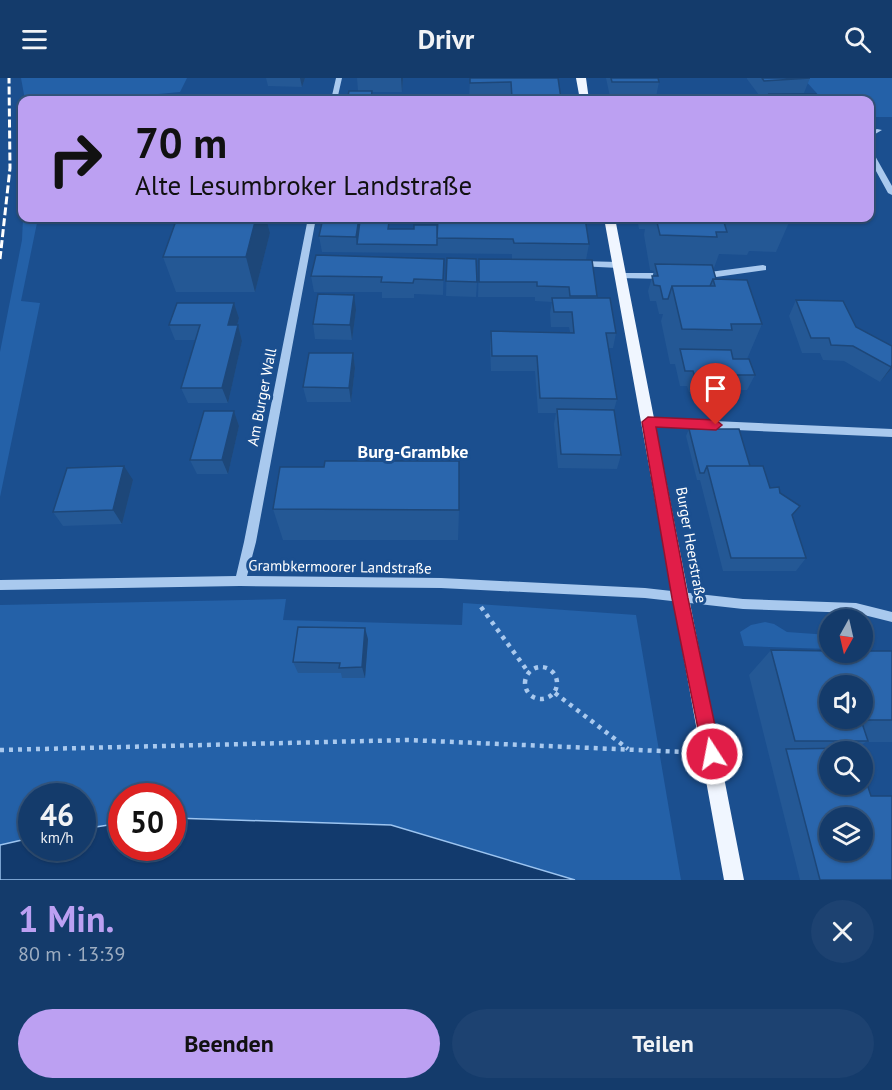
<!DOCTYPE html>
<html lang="de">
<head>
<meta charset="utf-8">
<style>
  body { margin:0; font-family:"PT Sans",sans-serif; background:#1d4271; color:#f1f3f6; height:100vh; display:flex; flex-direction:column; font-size:22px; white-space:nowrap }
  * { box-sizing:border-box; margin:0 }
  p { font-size:20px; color:#9dadc1 }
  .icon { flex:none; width:33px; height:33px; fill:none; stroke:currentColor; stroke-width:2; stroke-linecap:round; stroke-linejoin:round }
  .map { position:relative; height:802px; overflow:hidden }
  .sheet { display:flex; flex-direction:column; background:#143b6b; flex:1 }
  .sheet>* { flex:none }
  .hud { position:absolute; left:18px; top:18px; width:856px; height:126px; border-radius:12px; box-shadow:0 2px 4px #0004,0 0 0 2px #33557e; background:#bca0f2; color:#111; overflow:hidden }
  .needle { width:39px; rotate:188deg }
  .fabs { position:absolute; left:819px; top:531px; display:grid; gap:12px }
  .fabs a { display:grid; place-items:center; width:54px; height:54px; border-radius:50%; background:#143b6b; box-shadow:0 2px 4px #0004,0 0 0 2px #33557e; font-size:30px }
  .speed { position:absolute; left:18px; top:705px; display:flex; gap:12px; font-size:30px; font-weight:700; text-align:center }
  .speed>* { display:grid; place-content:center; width:78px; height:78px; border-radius:50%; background:#143b6b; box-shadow:0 2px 4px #0004,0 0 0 2px #33557e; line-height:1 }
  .speed small { font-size:15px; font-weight:400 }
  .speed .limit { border:9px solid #d22; background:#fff; color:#111 }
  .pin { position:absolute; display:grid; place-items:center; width:51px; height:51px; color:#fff; margin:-62px -26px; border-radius:50% 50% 50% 0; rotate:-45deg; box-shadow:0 0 6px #0007 }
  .pin .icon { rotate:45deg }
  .me { position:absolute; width:66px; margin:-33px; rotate:349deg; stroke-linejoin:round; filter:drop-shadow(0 0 4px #0008) }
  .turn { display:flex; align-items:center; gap:21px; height:126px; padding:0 18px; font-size:27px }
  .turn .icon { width:78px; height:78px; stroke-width:2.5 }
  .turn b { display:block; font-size:42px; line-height:51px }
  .round { display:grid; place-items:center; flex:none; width:63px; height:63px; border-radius:32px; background:#1d4271 }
  .head { display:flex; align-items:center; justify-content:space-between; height:102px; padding:0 18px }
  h1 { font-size:36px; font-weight:800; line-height:45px; color:#bca0f2 }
  .cta { display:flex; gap:12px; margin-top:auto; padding:12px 18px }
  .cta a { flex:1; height:69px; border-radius:36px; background:#bca0f2; color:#111; font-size:24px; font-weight:800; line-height:69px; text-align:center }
  .cta a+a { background:#1d4271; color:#f1f3f6 }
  header { display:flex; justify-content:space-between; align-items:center; height:78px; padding:0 18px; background:#143b6b; font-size:27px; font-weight:800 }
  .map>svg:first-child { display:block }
</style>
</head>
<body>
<header><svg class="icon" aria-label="menu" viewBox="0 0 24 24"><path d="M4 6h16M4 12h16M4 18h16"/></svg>Drivr<svg class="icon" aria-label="search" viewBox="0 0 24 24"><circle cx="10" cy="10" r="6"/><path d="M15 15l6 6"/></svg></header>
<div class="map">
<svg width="892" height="802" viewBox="0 0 892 802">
  <rect width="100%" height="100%" fill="#1b4f8f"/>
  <path fill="#2461a8" d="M21 0H187L180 14 94 22H25Z
    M803 0H892V39H870V22H823Z
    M23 140H38L21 223 40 225 0 419V274L22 162Z
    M286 521 283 542 462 547 463 525 636 537 681 802H575L391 747 173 740 172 718H122L121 745 83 751 82 718H32L31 760 0 767V527Z
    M765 544 774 546 787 554 829 557V571L744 568 740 554 751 547Z"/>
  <path fill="#123a6d" stroke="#9cc4f0" stroke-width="1.5" d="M173 740 391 747 575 802H0V767L31 760 32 770H82L83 751 121 745 122 770H172Z"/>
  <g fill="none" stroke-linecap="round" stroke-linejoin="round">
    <path stroke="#a9c9ee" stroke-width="4.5" stroke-dasharray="4 5" stroke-linecap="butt" d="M481 529 529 595
      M525 605a16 16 0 1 1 32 0a16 16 0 1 1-32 0Z
      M555 615 628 671
      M0 672 408 662 684 674"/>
    <path fill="#a9c9ee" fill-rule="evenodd" d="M336 0H342L337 22H331Z
      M877 51 882 52 870 59V54Z
      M870 74 874 76 892 108V117L888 115 870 82Z
      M308 140H316L256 464 247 498 441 500 645 510 743 521 856 525 892 534V544L856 535 743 531 645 520 441 510 240 508 0 512V502L236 498 244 464Z
      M580 183 619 184 623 187 619 190 577 188 576 186Z
      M763 187 766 188V192L702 201 698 198 702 195Z
      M621 195H665L669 198 665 201 618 200 617 198Z
      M648 340 892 351V359L648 348 643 344Z"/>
    <path fill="#f0f6ff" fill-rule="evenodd" d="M576 0H586L589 22H580Z
      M604 140H615L744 802H724Z"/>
    <path stroke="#fff" stroke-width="3" stroke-dasharray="8 3" stroke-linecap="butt" d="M0 181 10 90 9 0"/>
  </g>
  <path fill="#245895" d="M266 0H305L302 9 268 8Z
    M357 0H403L402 14H372L373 22H347L358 13Z
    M470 0H558L560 22H510V19L469 20Z
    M606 0H658L659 4 656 19H610Z
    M747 0H810L804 15 782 16 820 22H766L768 17H759L747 1Z
    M148 140H266L270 155 255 214H176L163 179 176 142 149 141Z
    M359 140 360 145 389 144V151H414L437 147 503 142V140H585L589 166 586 182 512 181V176L322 174 319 158Z
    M637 140H791L776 174 749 173 747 177 719 176 714 190H713L716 201 762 246 747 281 755 297 747 312H724L723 315 689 314 687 308H680L675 286H670L661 243 663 236H659L656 223H650L648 213 654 193 650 192 644 157 645 151H639Z
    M447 180 477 204 476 219 446 218Z
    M444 181 443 217 414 216V220H382V214H314L311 198Z
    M479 181 592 182 597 218V220L616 255 613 270H608L617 321 614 332 621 377 617 391 558 390 554 346 556 335H538L535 293H491L490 269 491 253 570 254 569 249H551L550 235 552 224 535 223V219H478Z
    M796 222 856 249 892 268V290L880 304 844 283 823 282 820 275H802L789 238Z
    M234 225 239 240 237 247H238L242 263 228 325H188L181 310 195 262H175L169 247Z
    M356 232 352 262 315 261 313 246Z
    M353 275 355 290 351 324H307L303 309Z
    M234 333 239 348 228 396H197L190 382Z
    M689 351 750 388 770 410 800 428 792 438 806 480 796 493H723L700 402H697L686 358Z
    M133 402 122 446 63 448 53 434Z
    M273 431 459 432 458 462H283Z
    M368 561 365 600H342L341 595H298L293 584Z
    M771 572 892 573V664H866L856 670 871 718 892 802H800L749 597Z"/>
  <path fill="#1d4779" d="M300 0H305L302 9Z
    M401 0H403L402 14Z
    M256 140H266L270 155 255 214 246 179Z
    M359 140 361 153 357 166 356 159Z
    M354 217 356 232 352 262 350 247Z
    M234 225 239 240 233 262 228 247Z
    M238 247 242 263 228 325 222 310Z
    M353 275 355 290 351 324 349 310Z
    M892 287V290L880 304 891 289Z
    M234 333 239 348 228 396 222 382Z
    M124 388 133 402 122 446 113 432Z
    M365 550 368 561 365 600 362 589Z"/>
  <path fill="#2a66ad" stroke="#1d4779" stroke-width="1.5" fill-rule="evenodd" d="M470 0H558L561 21 512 20 511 4 470 5Z
    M611 0H658L659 4H612Z
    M762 0H810L764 3Z
    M349 13H372L371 22H347Z
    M769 16H816L820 22H772Z
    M609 20H653L661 22H610Z
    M177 140H256L246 179H163Z
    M323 140H359L356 159 319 158Z
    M512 140H585L589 166 514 165 513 161 437 160 438 141 512 142Z
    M656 140H760L761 142 723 141 727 154H716L717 159 660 157Z
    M360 143 389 144 388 151H414V147H437V167L357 166Z
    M316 177 444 181 443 202 414 201 413 205 381 204 382 199 311 198Z
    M447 180 476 181 477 204 446 203Z
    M479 181 592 182 597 218H570L569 209 537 208V204H479Z
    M655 186 712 187 716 201H713L710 208H672L668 221H663L660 208 654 207 652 198H658Z
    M713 201 747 202 762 246H731L732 252 682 251 672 208H715Z
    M318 216 354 217 350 247 313 246Z
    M552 220H610L616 255H606L617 321 540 320 537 278H492L491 253 574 255 572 234H554Z
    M796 222 843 223 856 249 892 268V287L891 289 853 268 831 267 829 260H811Z
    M177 225H234L228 247H238L222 310H181L200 247H169Z
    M680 271 731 272 733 281H749L755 297H729L730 300 695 299 693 293H685Z
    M309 275H353L349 310 303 309Z
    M557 331 614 332 621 377 561 376Z
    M204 333H234L222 382H190Z
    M689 351H739L750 388H707L704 395H700Z
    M325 383H459V432L273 431 280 389H324Z
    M124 388 113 432 53 434 67 390Z
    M707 388H763L770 410 779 409 780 415 800 428 792 437 806 480H731Z
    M298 549 365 550 362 589 339 590 340 585 293 584Z
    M771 572 830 573V574H862V573H892V642H861L868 663H795ZM830 608H862V640H830Z
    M856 670 857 674H830V706H862V691L871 718H892V802H820L786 671ZM830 740H862V772H830Z"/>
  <path fill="#e11d48" stroke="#92132f" stroke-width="1.5" d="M648 339 716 342 722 347 716 352 656 349 688 520 721 676 718 682 712 684 706 682 703 676 672 520 642 344Z"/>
  <g text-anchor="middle" stroke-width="6" stroke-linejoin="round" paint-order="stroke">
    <g font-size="15" fill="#fff" stroke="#1b4f8f">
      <text transform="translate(262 319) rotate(-79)" y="5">Am Burger Wall</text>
      <text transform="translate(691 467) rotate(80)" y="5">Burger Heerstraße</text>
      <text transform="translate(340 489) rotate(1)" y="5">Grambkermoorer Landstraße</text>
    </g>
    <g font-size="18" font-weight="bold" fill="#fff" stroke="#1b4f8f">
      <text x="413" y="380">Burg-Grambke</text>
    </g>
  </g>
</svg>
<div class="fabs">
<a><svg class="needle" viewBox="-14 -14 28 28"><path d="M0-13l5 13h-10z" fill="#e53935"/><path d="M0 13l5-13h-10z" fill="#9dadc1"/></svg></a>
<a><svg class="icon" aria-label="sound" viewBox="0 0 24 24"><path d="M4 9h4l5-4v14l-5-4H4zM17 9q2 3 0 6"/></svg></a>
<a><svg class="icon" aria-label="search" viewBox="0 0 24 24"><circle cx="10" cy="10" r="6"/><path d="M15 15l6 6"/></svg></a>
<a><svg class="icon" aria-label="layers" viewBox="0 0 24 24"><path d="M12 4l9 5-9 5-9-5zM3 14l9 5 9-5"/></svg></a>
</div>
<div class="speed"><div>46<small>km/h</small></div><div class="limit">50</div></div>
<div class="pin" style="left:716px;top:347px;background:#d93025"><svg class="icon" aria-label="arrive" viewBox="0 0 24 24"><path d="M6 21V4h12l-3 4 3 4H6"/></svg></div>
<svg class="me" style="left:712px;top:676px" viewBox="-20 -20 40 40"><circle r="17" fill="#e11d48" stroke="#fff" stroke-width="3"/><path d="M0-11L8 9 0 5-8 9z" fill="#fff"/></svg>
<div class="hud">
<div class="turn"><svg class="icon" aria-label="right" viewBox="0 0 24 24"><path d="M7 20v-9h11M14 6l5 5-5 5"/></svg><div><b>70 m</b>Alte Lesumbroker Landstraße</div></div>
</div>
</div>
<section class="sheet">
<div class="head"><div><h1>1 Min.</h1><p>80 m · 13:39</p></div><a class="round"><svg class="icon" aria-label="close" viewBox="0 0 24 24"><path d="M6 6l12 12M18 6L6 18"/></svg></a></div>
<div class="cta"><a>Beenden</a><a>Teilen</a></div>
</section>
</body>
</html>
